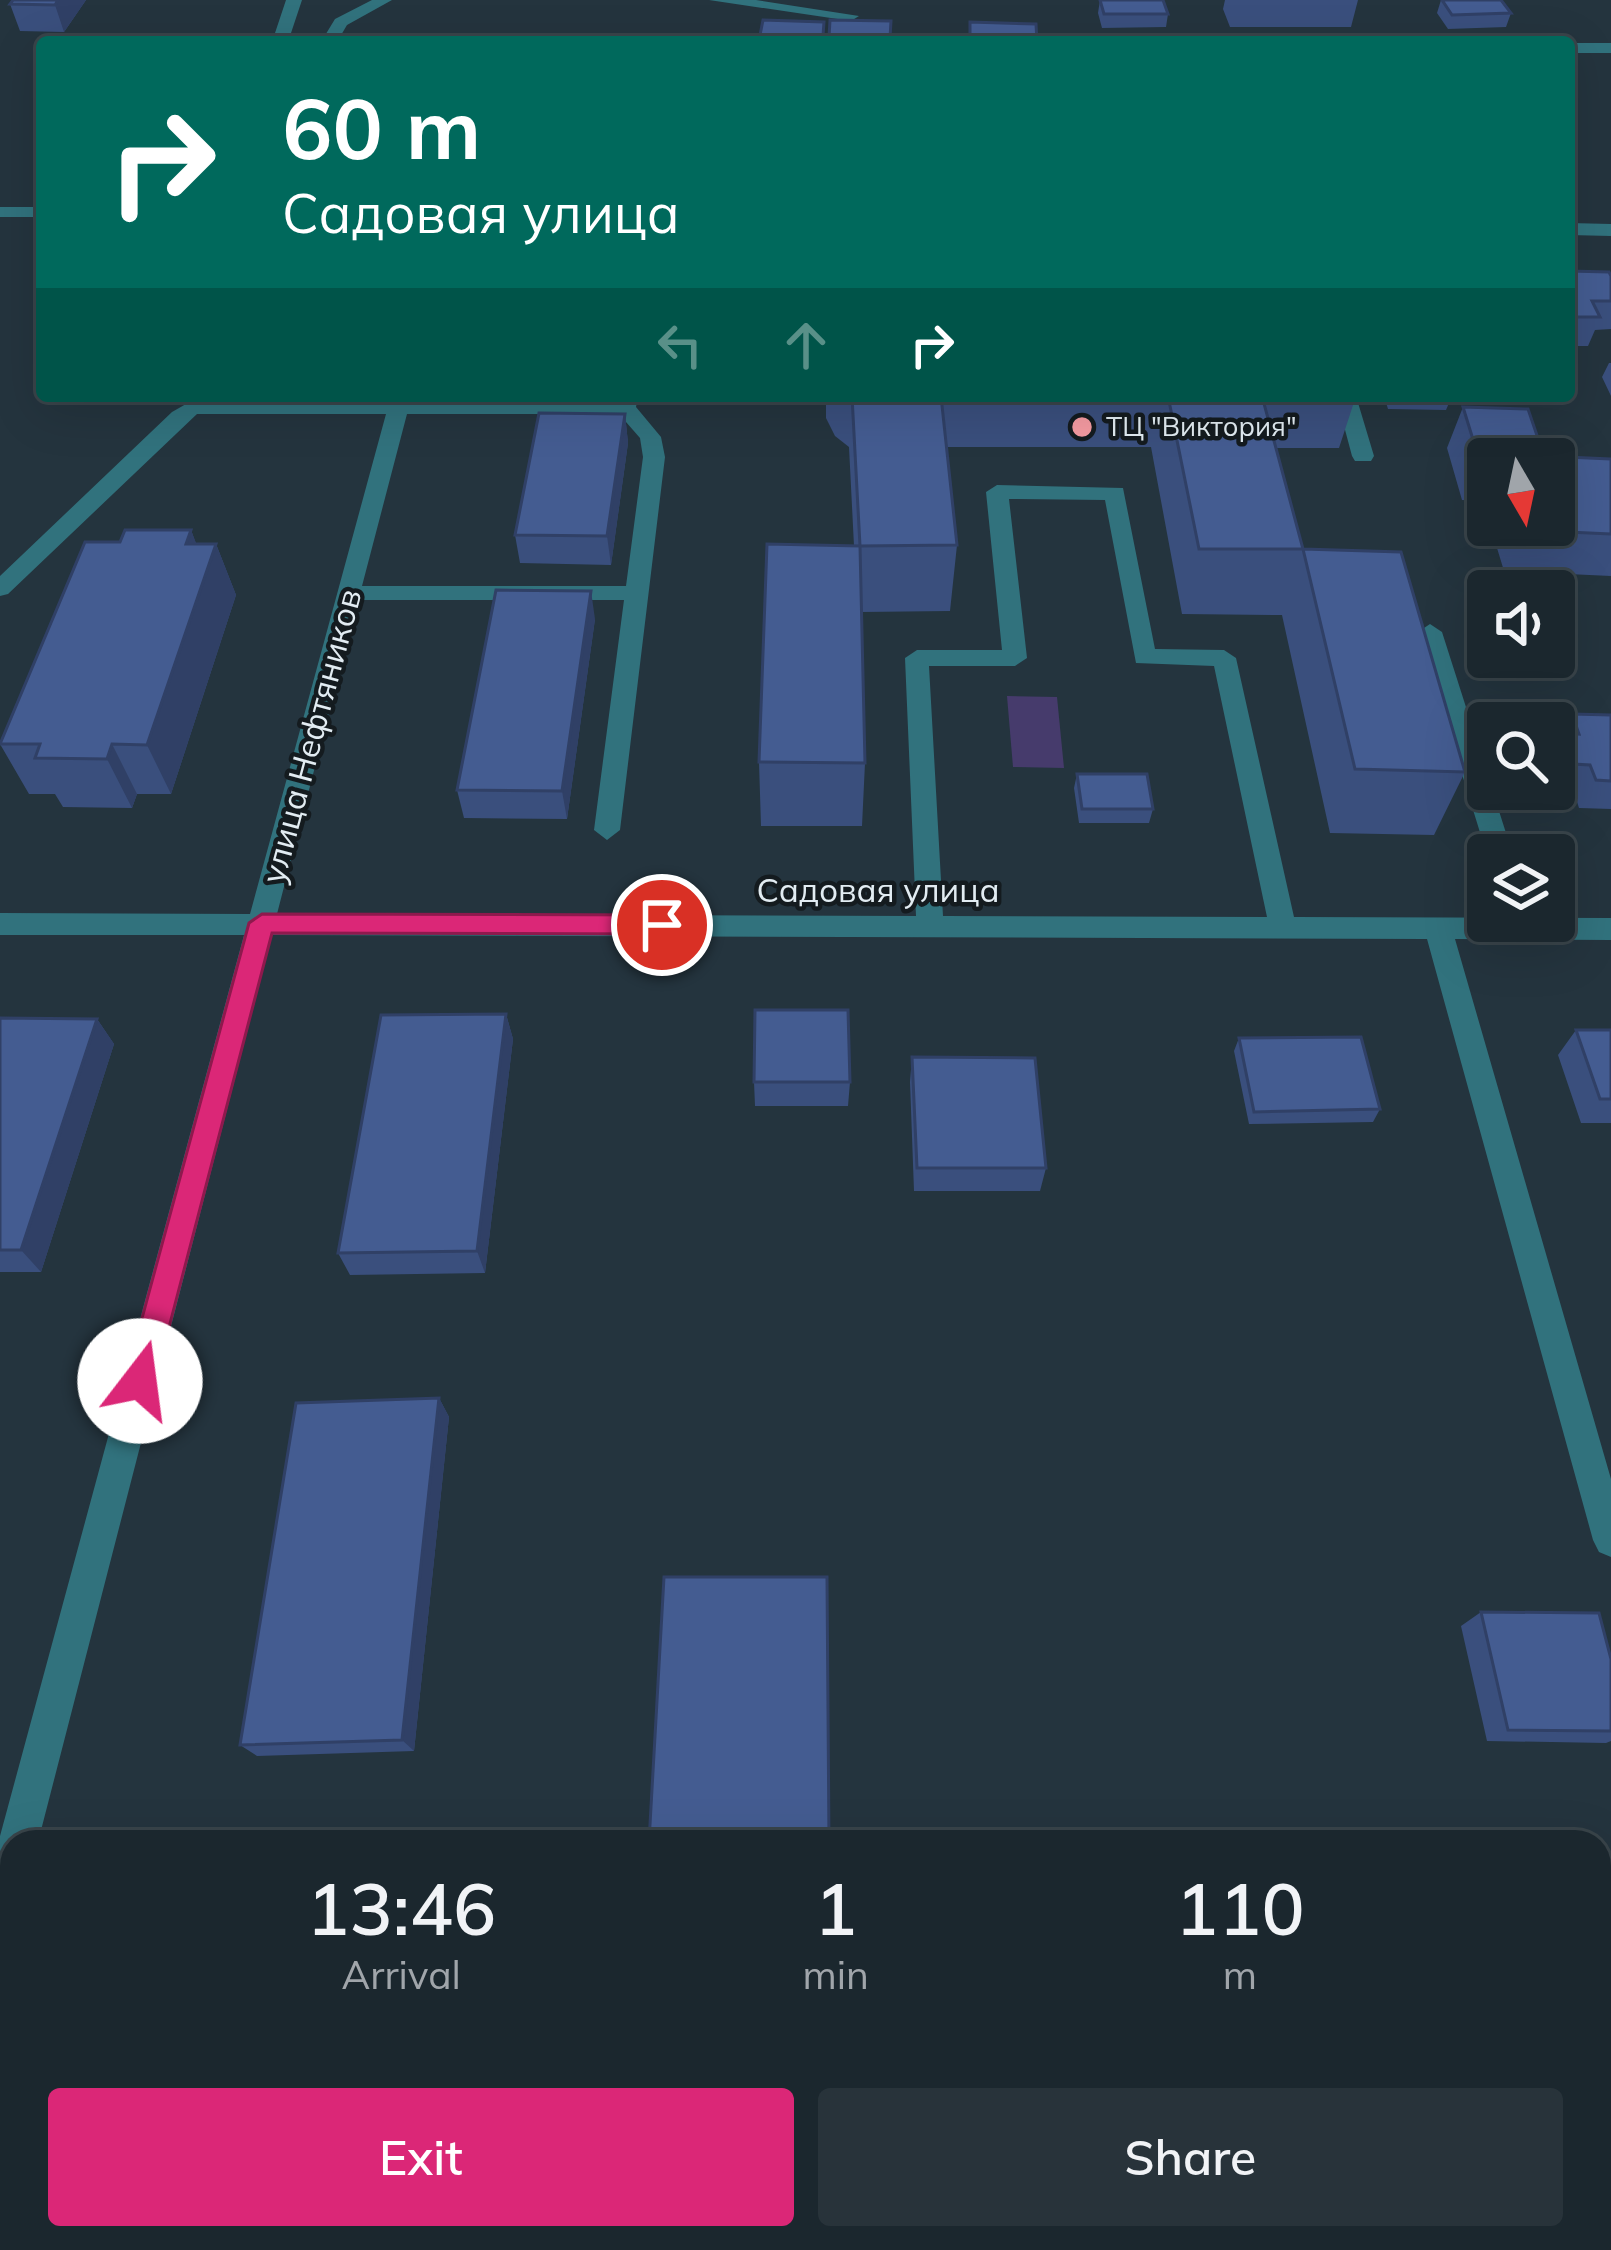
<!DOCTYPE html>
<html lang="en">
<head>
<meta charset="utf-8">
<style>
  body { margin:0; font-family:Mulish,sans-serif; background:#28333a; color:#f1f3f6; height:100vh; display:flex; flex-direction:column; font-size:45px; white-space:nowrap }
  * { box-sizing:border-box; margin:0 }
  p { font-size:39px; color:#a0a5aa }
  .icon { flex:none; width:66px; height:66px; fill:none; stroke:currentColor; stroke-width:2; stroke-linecap:round; stroke-linejoin:round }
  .map { position:relative; flex:1; overflow:hidden }
  .drawer { position:absolute; left:0px; top:1830px; width:1611px; height:420px; display:flex; flex-direction:column; background:#1b272e; border-radius:36px 36px 0 0; box-shadow:0 12px 48px #0002,0 0 0 3px #39444a }
  .drawer>* { flex:none }
  .guide { position:absolute; left:36px; top:36px; width:1539px; height:366px; border-radius:12px; box-shadow:0 12px 48px #0002,0 0 0 3px #39444a; background:#00695c; color:#fff; overflow:hidden }
  .needle { width:78px; rotate:171deg }
  .tools { position:absolute; left:1467px; top:438px; display:grid; gap:24px }
  .tools a { display:grid; place-items:center; width:108px; height:108px; border-radius:12px; background:#1b272e; box-shadow:0 12px 48px #0002,0 0 0 3px #39444a; font-size:60px }
  .pin { position:absolute; display:grid; place-items:center; width:102px; height:102px; color:#fff; margin:-51px; border:6px solid #fff; border-radius:50%; box-shadow:0 3px 12px #0007 }
  .me { position:absolute; width:132px; margin:-66px; rotate:15deg; stroke-linejoin:round; filter:drop-shadow(0 0 9px #0008) }
  .turn { display:flex; align-items:center; gap:42px; height:252px; padding:0 48px; font-size:54px }
  .turn .icon { width:156px; height:156px; stroke-width:2.5 }
  .turn b { display:block; font-size:84px; line-height:102px }
  .lanes { display:flex; align-items:center; height:114px; padding:0 48px; background:#0003; justify-content:center; gap:60px; direction:ltr }
  .lanes .off { opacity:.35 }
  .eta { display:flex; justify-content:space-evenly; align-items:center; height:204px; text-align:center }
  .eta b { font-size:72px; font-weight:600; line-height:84px }
  .button { display:flex; gap:24px; margin-top:auto; padding:24px 48px }
  .button a { flex:1; height:138px; border-radius:12px; background:#db2777; color:#fff; font-size:48px; font-weight:600; line-height:138px; text-align:center }
  .button a+a { background:#28333a; color:#f1f3f6 }
  .map>svg:first-child { display:block }
</style>
</head>
<body>
<div class="map">
<svg width="1611" height="2250" viewBox="0 0 1611 2250">
  <rect width="100%" height="100%" fill="#24343e"/>
  <path fill="#463b6c" d="M1007 696 1057 697 1064 768 1013 767Z"/>
  <g fill="none" stroke-linecap="round" stroke-linejoin="round">
    <path fill="#31727d" fill-rule="evenodd" d="M286 0H302L288 42H272Z
      M372 0H392L347 25 337 42H321L335 19Z
      M709 0H756L859 16 851 21Z
      M1569 43H1611V53H1569Z
      M0 207H42V217H0Z
      M1569 223 1611 224V236L1569 235Z
      M391 396H411L410 402H616L618 396H638L636 407 661 437 665 457 620 830 607 840 594 830 624 600H358L277 914 916 916 905 658 917 650H1002L986 492 997 485 1123 488 1155 649 1224 650 1236 658 1294 917 1611 918V940L1455 939 1611 1479V1557L1599 1552 1593 1540 1427 939 272 935 38 1842H12V1923L0 1928V1836L244 935H0V913L250 914 386 414H197L8 594 0 596V576L172 412 186 404 389 402ZM407 414H619L640 438 643 457 626 586H362ZM1009 499 1105 500 1136 663 1214 666 1267 917 943 916 929 666H1015L1027 658Z
      M1336 396H1356L1374 456 1371 461H1355L1352 456Z
      M1430 624 1442 632 1488 776V789H1492L1513 855H1487L1418 632Z
      M1599 1999H1611V2041H1599Z
      M805 2238H849L847 2250H803Z"/>
  </g>
  <path fill="#3a4f7d" d="M13 0H86L64 32 20 31 10 4Z
    M1100 0 1168 14 1166 27 1102 28 1098 13Z
    M1225 0H1358L1351 27H1230L1223 9Z
    M1441 0 1511 13 1506 27 1448 29 1437 13Z
    M830 20 891 21 890 42H829Z
    M824 22V42H761L760 35Z
    M1569 271 1611 276V329L1595 330 1588 346H1569Z
    M1609 363H1611V396L1602 377Z
    M826 396H1356L1339 448H1276L1303 549 1465 772 1434 835 1330 833 1282 615 1182 614 1151 447H946L957 545 950 611 861 612 865 763 862 826H761L759 762 854 546 849 447 835 436 826 418Z
    M1384 396H1452L1446 410 1388 409Z
    M1463 407 1544 456 1611 459V576L1504 571 1490 525H1554V459H1488V519L1483 501 1462 500 1447 448Z
    M625 414 628 443 611 565 520 563 515 535Z
    M191 530 196 544H216L236 595 171 794H137L132 808 63 807 55 794H29L0 744 120 542Z
    M595 619 567 819 464 818 457 790Z
    M1572 714 1611 715V809L1579 808 1574 792 1557 791 1554 781V750L1557 744 1556 742Z
    M1077 774 1153 809 1149 823H1079L1074 788Z
    M506 1014 513 1039 485 1273 350 1275 338 1253Z
    M0 1018 97 1019 114 1044 41 1272H0Z
    M1576 1030H1611V1123H1581L1558 1055Z
    M1239 1038 1380 1109 1373 1122 1249 1124 1234 1051Z
    M912 1057 1046 1168 1040 1191H914L910 1082Z
    M754 1082H850L848 1106H755Z
    M439 1398 449 1417 414 1751 257 1756 240 1745Z
    M1481 1612 1611 1659V1741L1606 1743 1487 1741 1461 1626Z
    M883 2238H1145L1146 2250H884Z"/>
  <path fill="#304066" d="M58 0H86L64 32 55 5Z
    M625 414 628 443 611 565 607 536Z
    M191 530 207 571 216 544 236 595 171 794 147 745 186 544Z
    M591 591 595 619 567 819 562 791Z
    M112 744 137 794 132 808 107 759Z
    M506 1014 513 1039 485 1273 477 1251Z
    M97 1019 114 1044 41 1272 21 1250Z
    M439 1398 449 1417 414 1751 402 1740Z"/>
  <path fill="#445c91" stroke="#304066" stroke-width="3" d="M13 0H58L55 5 10 4Z
    M1100 0H1163L1168 14H1104Z
    M1442 0H1501L1511 13 1452 15Z
    M763 20 824 22 823 36 760 35Z
    M830 20 891 21 890 38 829 37Z
    M970 22 1036 24 1037 42 970 41Z
    M342 38 341 42H244L245 39Z
    M582 39H671V42H581Z
    M1569 271 1609 272 1611 276V301H1592L1600 317H1569Z
    M852 396H941L957 545 860 546 865 763 759 762 767 544 860 546Z
    M1168 396H1262L1303 549H1199Z
    M1463 407 1528 409 1544 456 1611 459V534L1522 530 1521 525H1554V459H1479Z
    M539 413 625 414 607 536 515 535Z
    M125 530H191L186 544H216L147 745 112 744 107 759 35 758 40 744H0L85 542H120Z
    M1303 549 1401 552 1465 772 1355 769Z
    M496 590 591 591 562 791 457 790Z
    M1572 714 1611 715V781L1596 780 1590 765 1573 764 1563 733 1579 734Z
    M1077 774H1147L1153 809H1082Z
    M755 1010H848L850 1082H754Z
    M506 1014 477 1251 338 1253 381 1015Z
    M0 1018 97 1019 21 1250H0Z
    M1576 1030H1611V1099H1600Z
    M1361 1037 1380 1109 1254 1112 1239 1038Z
    M912 1057 1035 1058 1046 1168H917Z
    M439 1398 402 1740 240 1745 296 1403Z
    M664 1577H827L829 1842H649Z
    M1481 1612 1599 1613 1611 1659V1731L1508 1730Z
    M339 2238H729V2250H338Z
    M888 2238H1145L1146 2250H889Z"/>
  <path fill="#db2777" stroke="#8e194d" stroke-width="3" d="M262 914 662 915 675 925 662 934 272 933 155 1381 151 1391 140 1395 129 1391 125 1381 249 923Z"/>
  <circle fill="#f49aa1" stroke="#141b1f" stroke-width="4.5" cx="1082" cy="427" r="12"/>
  <g text-anchor="middle" stroke-width="9" stroke-linejoin="round" paint-order="stroke">
    <g font-size="27" fill="#e2ecf2" stroke="#141b1f" text-anchor="start">
      <text x="1106" y="436">ТЦ "Виктория"</text>
    </g>
    <g font-size="33" fill="#e2ecf2" stroke="#141b1f">
      <text transform="translate(311 736) rotate(-75)" y="12">улица Нефтяников</text>
      <text x="878" y="902">Садовая улица</text>
    </g>
  </g>
</svg>
<div class="tools">
<a><svg class="needle" viewBox="-14 -14 28 28"><path d="M0-13l5 13h-10z" fill="#e53935"/><path d="M0 13l5-13h-10z" fill="#a0a5aa"/></svg></a>
<a><svg class="icon" aria-label="sound" viewBox="0 0 24 24"><path d="M4 9h4l5-4v14l-5-4H4zM17 9q2 3 0 6"/></svg></a>
<a><svg class="icon" aria-label="search" viewBox="0 0 24 24"><circle cx="10" cy="10" r="6"/><path d="M15 15l6 6"/></svg></a>
<a><svg class="icon" aria-label="layers" viewBox="0 0 24 24"><path d="M12 4l9 5-9 5-9-5zM3 14l9 5 9-5"/></svg></a>
</div>
<div class="pin" style="left:662px;top:925px;background:#d93025"><svg class="icon" aria-label="arrive" viewBox="0 0 24 24"><path d="M6 21V4h12l-3 4 3 4H6"/></svg></div>
<svg class="me" style="left:140px;top:1381px" viewBox="-20 -20 40 40"><circle r="19" fill="#fff"/><path d="M0-13L10 11 0 6-10 11z" fill="#db2777"/></svg>
<div class="guide">
<div class="turn"><svg class="icon" aria-label="right" viewBox="0 0 24 24"><path d="M7 20v-9h11M14 6l5 5-5 5"/></svg><div><b>60 m</b>Садовая улица</div></div>
<div class="lanes"><svg class="icon off" aria-label="left" viewBox="0 0 24 24"><path d="M17 20v-9H6M10 6l-5 5 5 5"/></svg><svg class="icon off" aria-label="ahead" viewBox="0 0 24 24"><path d="M12 20V5M6 11l6-6 6 6"/></svg><svg class="icon" aria-label="right" viewBox="0 0 24 24"><path d="M7 20v-9h11M14 6l5 5-5 5"/></svg></div>
</div>
<section class="drawer">
<div class="eta">
<div><b>13:46</b><p>Arrival</p></div>
<div><b>1</b><p>min</p></div>
<div><b>110</b><p>m</p></div>
</div>
<div class="button"><a>Exit</a><a>Share</a></div>
</section>
</div>
</body>
</html>
